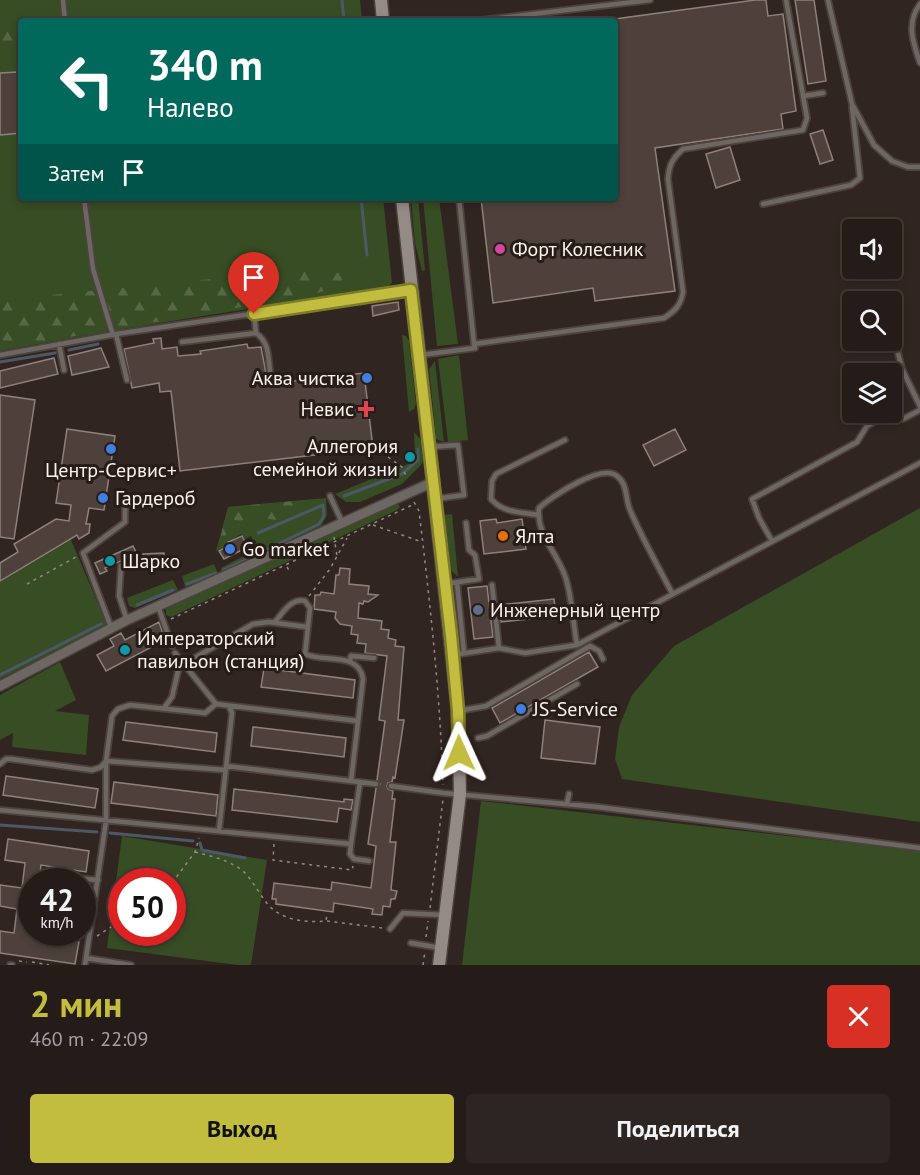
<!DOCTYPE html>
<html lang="ru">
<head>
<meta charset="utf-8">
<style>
  body { margin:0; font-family:"PT Sans",sans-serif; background:#2d2522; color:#f1f3f6; height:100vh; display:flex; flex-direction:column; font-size:22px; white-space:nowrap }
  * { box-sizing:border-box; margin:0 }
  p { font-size:20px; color:#a3a1a2 }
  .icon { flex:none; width:33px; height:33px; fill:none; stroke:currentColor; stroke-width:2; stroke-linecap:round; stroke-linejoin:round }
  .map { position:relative; height:965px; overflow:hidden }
  .details { display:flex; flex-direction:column; background:#251c19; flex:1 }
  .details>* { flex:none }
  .banner { position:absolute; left:18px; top:18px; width:600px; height:183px; border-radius:6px; box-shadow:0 3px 9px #0003,0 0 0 2px #423a38; background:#00695c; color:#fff; overflow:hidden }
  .fabs { position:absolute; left:842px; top:219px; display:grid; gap:12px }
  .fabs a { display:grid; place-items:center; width:60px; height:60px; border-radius:6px; background:#251c19; box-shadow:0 3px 9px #0003,0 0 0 2px #423a38; font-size:30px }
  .speed { position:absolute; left:18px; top:868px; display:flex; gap:12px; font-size:30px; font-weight:700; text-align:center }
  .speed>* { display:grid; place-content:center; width:78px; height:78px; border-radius:50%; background:#251c19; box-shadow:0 3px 9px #0003,0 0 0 2px #423a38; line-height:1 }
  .speed small { font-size:15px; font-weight:400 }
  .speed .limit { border:9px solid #d22; background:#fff; color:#111 }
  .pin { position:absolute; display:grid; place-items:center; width:51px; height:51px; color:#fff; margin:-62px -26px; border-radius:50% 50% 50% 0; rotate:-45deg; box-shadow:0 0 6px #0007 }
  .pin .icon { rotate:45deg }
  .me { position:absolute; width:66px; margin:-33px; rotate:359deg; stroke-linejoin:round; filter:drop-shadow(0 0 4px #0008) }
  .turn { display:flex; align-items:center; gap:21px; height:126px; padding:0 30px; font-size:27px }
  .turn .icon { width:78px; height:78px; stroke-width:2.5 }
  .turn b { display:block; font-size:42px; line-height:51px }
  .then { display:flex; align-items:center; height:57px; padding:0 30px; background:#0003; gap:12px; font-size:22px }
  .round { display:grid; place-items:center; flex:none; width:63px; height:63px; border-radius:6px; background:#2d2522 }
  .overview { display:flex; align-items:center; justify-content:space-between; height:102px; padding:0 30px }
  h1 { font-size:36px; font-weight:800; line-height:45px; color:#c2bd3f }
  .cta { display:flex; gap:12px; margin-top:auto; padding:12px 30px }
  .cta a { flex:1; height:69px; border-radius:6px; background:#c2bd3f; color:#111; font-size:24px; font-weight:800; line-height:69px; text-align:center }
  .cta a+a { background:#2d2522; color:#f1f3f6 }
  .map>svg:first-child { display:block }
</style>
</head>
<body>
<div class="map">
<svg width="920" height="965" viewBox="0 0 920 965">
  <defs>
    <pattern id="forest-firs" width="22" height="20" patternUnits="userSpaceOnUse" patternTransform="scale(1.5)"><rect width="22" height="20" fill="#374d24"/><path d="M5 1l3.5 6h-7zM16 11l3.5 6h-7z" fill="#556744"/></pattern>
  </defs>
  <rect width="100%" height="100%" fill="#312521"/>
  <path fill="#374d24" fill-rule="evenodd" d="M0 0H360L362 21H21V198H383L392 283 385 289C256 307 128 327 0 351Z
    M411 198H418L425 270 422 271 415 243Z
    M423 198H439L458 344 437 346Z
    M402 335 406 336 409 341 416 404 414 409 409 412Z
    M459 355 468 440 448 442 438 359Z
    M435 361 444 442 436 439 429 369Z
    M414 432 421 440 423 461 421 465 402 484 360 502H346L335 494 408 464 415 453Z
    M326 498 327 515 321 526 223 572 221 568 257 549 251 536 245 539 242 534 228 541 229 545 216 551 228 507Z
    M397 502 400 507 397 510 171 617 166 615V609L169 606Z
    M920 508V822L622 779 615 759 619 727 632 695 674 646Z
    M452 514 458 577 451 570 444 515Z
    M71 540 107 625 0 679V581Z
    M214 564 218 574 185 587 182 576Z
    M173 580 178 590 135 608 129 606 127 598Z
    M60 662 76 700 55 711 89 715 86 755 12 747 13 733 0 740V695Z
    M481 801 920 851V965H462Z
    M122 836 267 860 251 965H238L107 948ZM122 882H172V933H122Z"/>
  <path fill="url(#forest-firs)" d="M21 23V44L0 48V26Z
    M312 269 339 273 343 277V280L333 288 311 295 0 349V300Z
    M317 499 315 505 297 509 292 514 282 516 276 520 264 518 256 525H252L246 519 240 521 231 519 224 542 220 539 228 507Z"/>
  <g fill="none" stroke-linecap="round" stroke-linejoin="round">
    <path stroke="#4b5967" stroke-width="3" d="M342 0 344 21
      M361 198 367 255
      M69 350 98 344
      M0 362 55 353
      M344 496 402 474 418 460V449
      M254 556 319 524 324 516 323 505 258 533
      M223 570 247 559
      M187 584 216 573
      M137 605 173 590
      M0 675 101 624
      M0 825 97 832
      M110 833 193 841
      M200 843 202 850 245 858"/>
  </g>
  <path fill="#4e413c" stroke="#8f807b" stroke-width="1.5" d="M755 0H766L768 16 783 14 796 111 781 114 783 129 655 148 675 291 595 301 593 288 493 303 481 198H615V19Z
    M795 0H814L826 81 808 84Z
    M17 72 21 133 0 135V73Z
    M823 130 833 160 820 164 810 134Z
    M730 147 740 180 716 188 706 154Z
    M398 302 399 310 373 316 372 306Z
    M161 338 162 349 177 347 178 356 201 354 200 351 247 344 248 348 261 347 268 384 364 373 373 448 180 471 171 391 160 392 159 383 132 388 124 349 154 343 153 339Z
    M101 348 109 367 72 375 68 356Z
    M54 358 58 374 0 388V371Z
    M0 395 35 400 14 539 0 537Z
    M67 429 115 436 104 510 89 508 86 524H90L89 533 79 539 77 535 0 581V563L18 552 14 544 56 519 69 521 71 505 56 503Z
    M675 429 686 450 654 466 643 445Z
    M496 519 497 523 522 519 526 549 484 554 480 521Z
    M242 536 248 547 224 559 219 551 230 545 228 542Z
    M133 546 137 554 105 568 107 571 100 574 95 563Z
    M164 553 165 565 144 566 143 554Z
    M340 568 350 569 349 584 369 586 368 594 378 595 368 602 364 601 363 604 359 603 358 618 382 621 381 629 389 630 388 638 396 640 395 646 404 647 398 720H404L395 778 393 777 392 782 388 783 387 786 388 789 393 791 392 799H395L390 842H396L391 890 397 891 395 899H391L390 907 383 906 382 915 372 914 373 909 334 903 333 912 276 904V899H272L274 883 331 890 332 882 371 888 376 846 368 844 376 788 380 784 377 780 385 721 379 720 387 656 365 653 366 644 357 643 358 635 351 634 352 626 340 624 335 618 336 612 314 609 315 595H320L321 592 334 594 336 575H339Z
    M487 586 493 637 474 639 468 588Z
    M554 599 556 616 501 622 499 605Z
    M159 622 165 640 106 671 97 655 114 646 110 639 121 633 125 640Z
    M589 652 598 667 500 723 492 708Z
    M264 668 355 680 353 698 261 687Z
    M545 720 600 727 595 764 541 758Z
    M126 722 217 733 215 752 123 740Z
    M253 727 346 738 344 757 251 746Z
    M6 776 98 789 95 808 3 795Z
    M114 782 218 795 216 816 111 803Z
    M234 789 344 802V799L353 800 351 810 339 808 337 822 232 810Z
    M8 839 89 851 86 872 41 865 39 882H32V935L79 942 75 964 0 953V931L14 933 17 909 0 906V885L22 888 25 863 5 860Z"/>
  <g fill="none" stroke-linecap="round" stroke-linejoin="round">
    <g stroke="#4d423e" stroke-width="8">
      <path id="service" d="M63 0 65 21
        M828 0 852 104 874 145 892 161 908 167H920
        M920 4C906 23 913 43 920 63
        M474 21 650 0
        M803 96 823 93
        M84 198 93 269 113 335
        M459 198 474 344
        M763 204 851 185 860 178 852 107
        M254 314 256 333
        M116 334 127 380
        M182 342 256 333C269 342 268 356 270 371
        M59 344 64 370
        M897 349 902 369 920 406
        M0 355 116 334 412 290
        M421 355 475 348 474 344 664 318C675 311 681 305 683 292L668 179C669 165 672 159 683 149L803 130 807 118 786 0
        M429 447 458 445 464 495 435 499
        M330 496 342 522
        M538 515C521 512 503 513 491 499L492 481 496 474 565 440
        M772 541 759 518 752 499 857 442 867 426 886 415 903 419 920 410
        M121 566 119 596 127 620
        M457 583 464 653
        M445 584 479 579 475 555 469 550 466 523
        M158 606 172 646
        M275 622C283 612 291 598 305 601L310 608 305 654C323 663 359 651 363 679L351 781
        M111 627 83 553 125 522V501
        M577 645C573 624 572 595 565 576 557 552 536 535 539 508 552 496 602 463 617 476 628 484 625 499 630 510 642 538 658 566 672 593
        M499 648 525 653 577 645 920 463
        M175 653 216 704 358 721
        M453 655 499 648 492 585
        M350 661 351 656 374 658
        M164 708 172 697 179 667 253 624 269 622 307 627
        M458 711 486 706 590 646 599 651 603 659
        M478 738 487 736 577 684
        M0 764 6 759H11L92 770 101 767 106 761 226 770
        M226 766 376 784
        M391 786 443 793 598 807 920 848
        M567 804 569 794
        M0 810 351 844 350 854 354 859 369 861
        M219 831 232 713 229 706
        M351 844 360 782
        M59 877 98 880
        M390 929 403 913 443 915
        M411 943 441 948
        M86 958 131 965
        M10 965H12
        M85 965 106 821V761L112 716 118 709 130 705 205 713 216 704"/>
    </g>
    <g stroke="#4d423e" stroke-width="12">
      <path id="minor" d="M0 686 127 620 433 482"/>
    </g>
    <g stroke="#4d423e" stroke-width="15">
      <path id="secondary" d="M381 0 383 21
        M402 198 458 711 460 794 439 965"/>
    </g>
    <path stroke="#938986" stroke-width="1.5" stroke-dasharray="3 4.5" stroke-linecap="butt" d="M388 457 402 467 407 478
      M414 502 419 511C430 602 440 693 443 785
      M373 525 422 542
      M334 537 337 556
      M287 567 290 572
      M27 584 76 557
      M309 596 330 569 347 538
      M171 619 410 506H414
      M274 844 273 860 352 870 353 866
      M195 852C211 856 229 860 243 871 252 879 258 892 266 902 279 920 305 923 326 921L327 914
      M172 883 195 852 199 838
      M430 908 443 799
      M327 921 382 928
      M97 936 122 920
      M426 937 428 921
      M19 961 27 962
      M32 962 49 965
      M423 965 425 951"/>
    <use href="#service" stroke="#6d6764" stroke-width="4.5"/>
    <use href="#minor" stroke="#6d6764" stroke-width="9"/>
    <use href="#secondary" stroke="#948a86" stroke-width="12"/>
  </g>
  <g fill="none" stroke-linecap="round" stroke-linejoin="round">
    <g stroke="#7e7b29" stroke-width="15">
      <path id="route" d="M254 314 411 290 451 635 458 711 459 753"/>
    </g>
    <use href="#route" stroke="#c2bd3f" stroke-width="10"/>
  </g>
  <circle fill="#d1479c" stroke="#271c17" stroke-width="2" cx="500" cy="249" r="6"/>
  <g fill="#3f7fe0" stroke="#271c17" stroke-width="2">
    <circle cx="367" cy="378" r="6"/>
    <circle cx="111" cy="449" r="6"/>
    <circle cx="103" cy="498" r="6"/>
    <circle cx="230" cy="549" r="6"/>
    <circle cx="521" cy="709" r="6"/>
  </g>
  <path fill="#e0444e" stroke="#271c17" stroke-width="2" d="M363 400h6v6h6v6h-6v6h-6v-6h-6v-6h6z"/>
  <g fill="#0f9aa8" stroke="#271c17" stroke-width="2">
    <circle cx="410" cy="457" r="6"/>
    <circle cx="110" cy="561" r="6"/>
    <circle cx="125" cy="650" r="6"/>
  </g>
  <circle fill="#e8710a" stroke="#271c17" stroke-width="2" cx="503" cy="536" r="6"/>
  <circle fill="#5c6f8a" stroke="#271c17" stroke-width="2" cx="478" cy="610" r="6"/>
  <g text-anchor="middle" stroke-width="6" stroke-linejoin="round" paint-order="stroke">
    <g font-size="20" fill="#faf2ef" stroke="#271c17" text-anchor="start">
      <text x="512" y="256">Форт Колесник</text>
      <text x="355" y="385" text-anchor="end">Аква чистка</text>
      <text x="354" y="416" text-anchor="end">Невис</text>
      <text x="398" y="453" text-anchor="end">Аллегория<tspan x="398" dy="23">семейной жизни</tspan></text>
      <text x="111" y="477" text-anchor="middle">Центр-Сервис+</text>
      <text x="115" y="505">Гардероб</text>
      <text x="515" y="543">Ялта</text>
      <text x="242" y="556">Go market</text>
      <text x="122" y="568">Шарко</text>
      <text x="490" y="617">Инженерный центр</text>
      <text x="137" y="645">Императорский<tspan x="137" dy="23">павильон (станция)</tspan></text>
      <text x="533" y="716">JS-Service</text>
    </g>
  </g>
</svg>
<div class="fabs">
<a><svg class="icon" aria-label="sound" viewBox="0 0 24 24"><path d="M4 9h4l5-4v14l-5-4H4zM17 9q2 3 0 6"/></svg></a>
<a><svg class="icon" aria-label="search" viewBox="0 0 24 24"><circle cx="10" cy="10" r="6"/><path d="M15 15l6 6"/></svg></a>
<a><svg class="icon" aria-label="layers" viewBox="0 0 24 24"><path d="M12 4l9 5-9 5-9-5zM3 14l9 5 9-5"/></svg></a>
</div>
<div class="speed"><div>42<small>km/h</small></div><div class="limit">50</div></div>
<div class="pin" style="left:254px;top:314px;background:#d93025"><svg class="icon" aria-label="arrive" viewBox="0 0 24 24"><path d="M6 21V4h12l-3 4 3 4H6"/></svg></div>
<svg class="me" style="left:459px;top:753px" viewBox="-20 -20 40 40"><path d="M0-17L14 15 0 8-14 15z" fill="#c2bd3f" stroke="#fff" stroke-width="4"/></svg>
<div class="banner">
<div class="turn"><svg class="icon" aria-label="left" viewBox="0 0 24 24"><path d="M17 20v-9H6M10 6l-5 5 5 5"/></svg><div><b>340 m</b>Налево</div></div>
<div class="then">Затем<svg class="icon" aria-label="arrive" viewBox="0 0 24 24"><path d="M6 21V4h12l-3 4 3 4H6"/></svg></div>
</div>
</div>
<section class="details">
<div class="overview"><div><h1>2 мин</h1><p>460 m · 22:09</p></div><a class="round" style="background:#d93025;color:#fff"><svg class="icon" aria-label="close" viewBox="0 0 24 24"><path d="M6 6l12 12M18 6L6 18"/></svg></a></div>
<div class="cta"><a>Выход</a><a>Поделиться</a></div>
</section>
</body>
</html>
